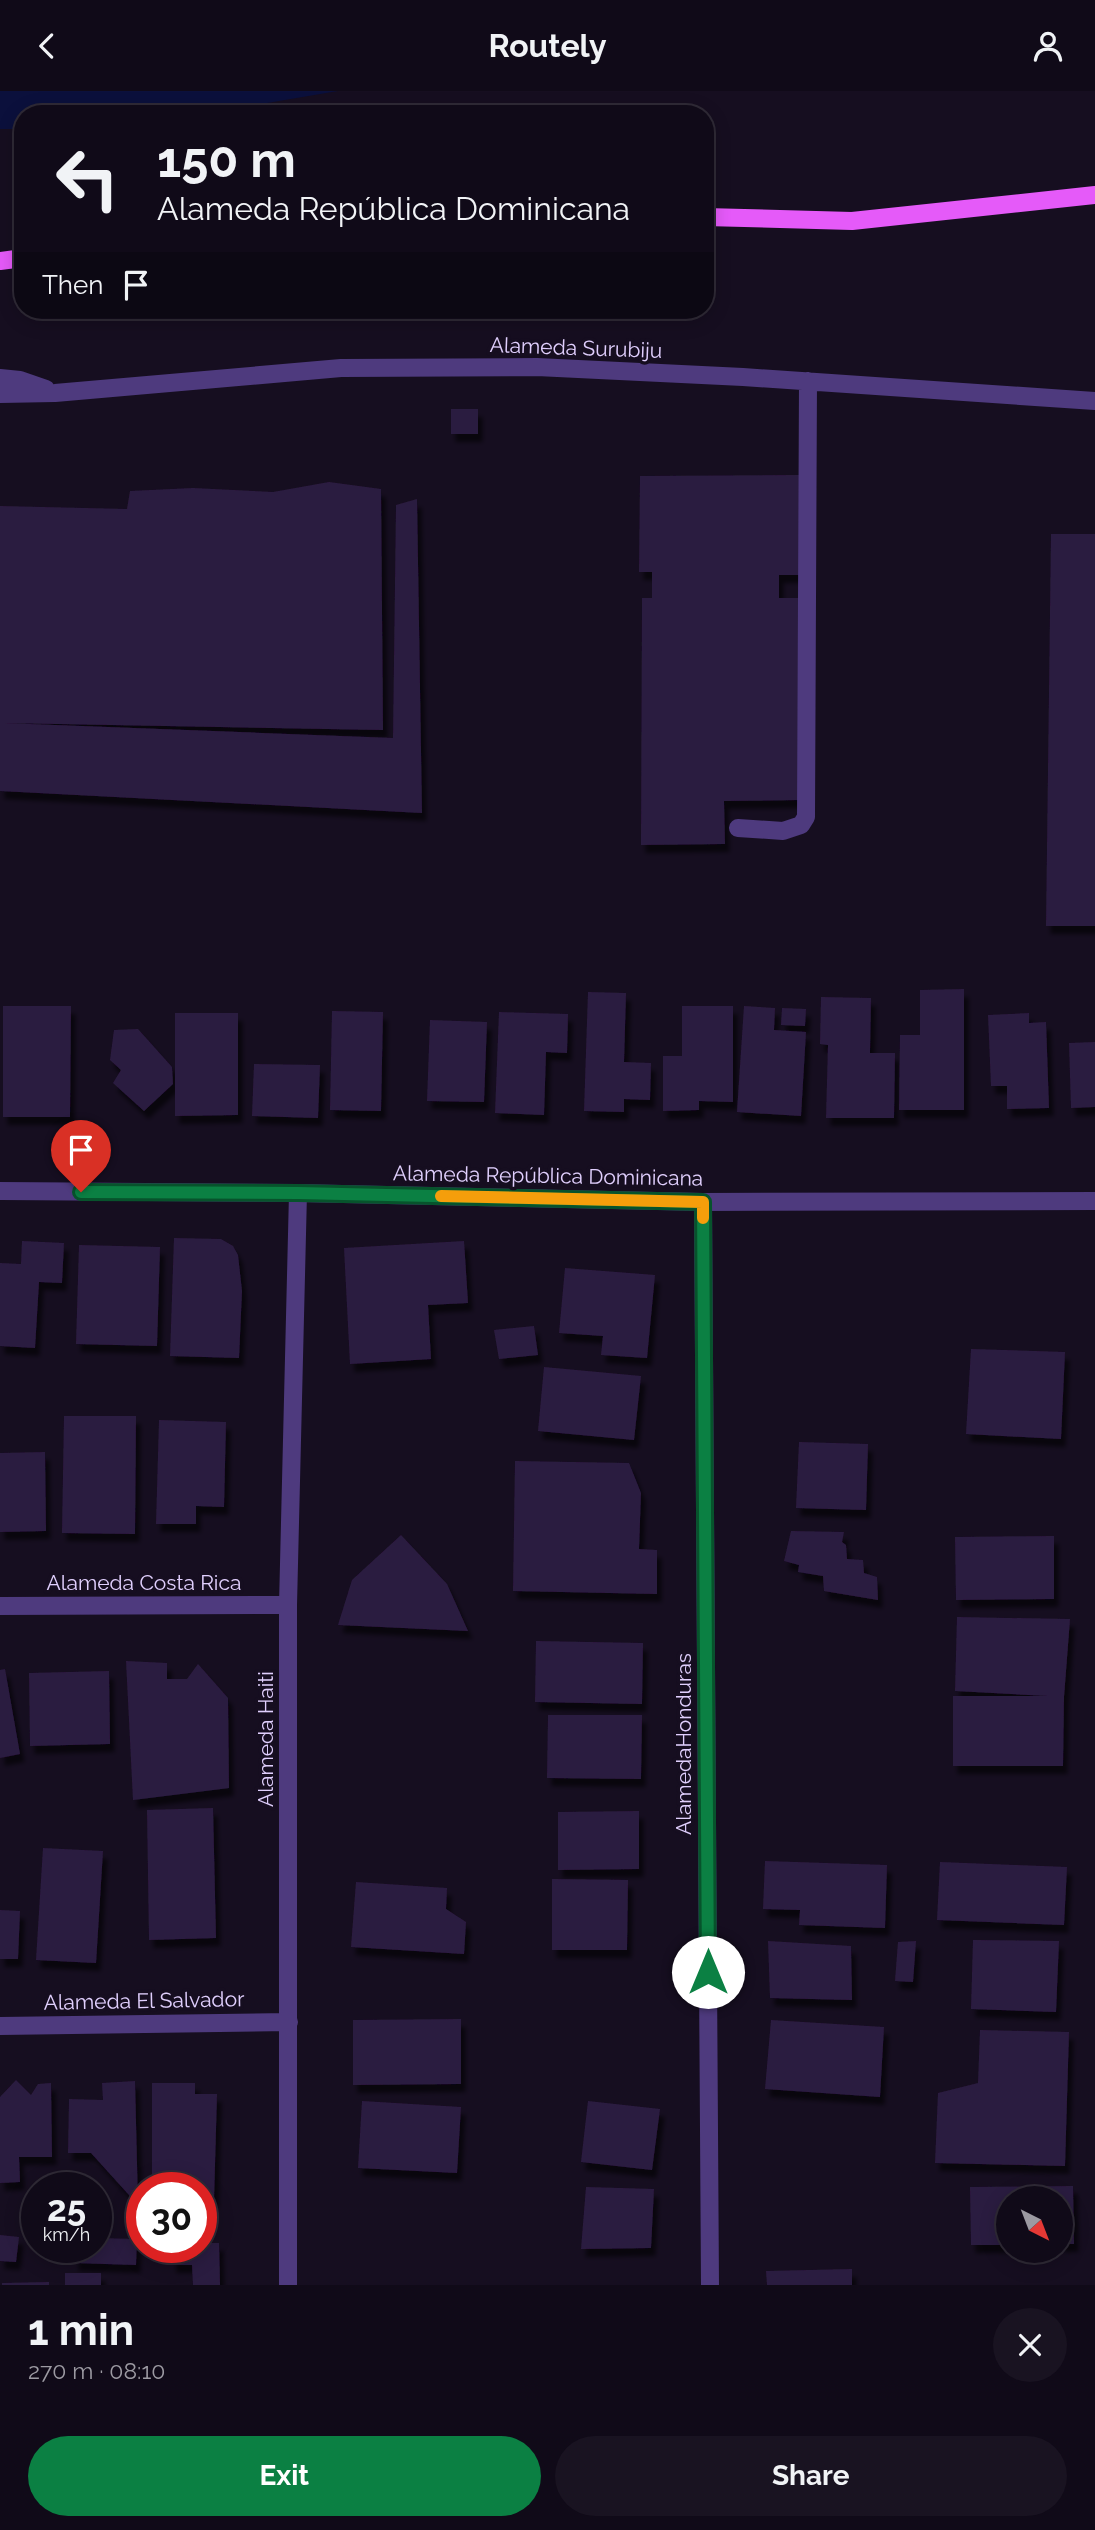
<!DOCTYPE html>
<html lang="en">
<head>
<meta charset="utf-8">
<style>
  body { margin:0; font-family:Raleway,sans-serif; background:#191321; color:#f1f3f6; height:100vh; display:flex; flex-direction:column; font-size:26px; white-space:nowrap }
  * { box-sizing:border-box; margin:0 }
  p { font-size:23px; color:#9c9aa2 }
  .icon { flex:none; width:38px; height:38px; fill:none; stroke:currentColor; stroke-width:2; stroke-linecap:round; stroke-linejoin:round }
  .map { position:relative; height:2194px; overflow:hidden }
  .panel { display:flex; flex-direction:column; background:#100a18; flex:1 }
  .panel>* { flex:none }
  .top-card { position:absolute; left:14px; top:14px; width:700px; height:214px; border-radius:28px; box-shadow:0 4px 18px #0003,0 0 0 2px #302b37; background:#100a18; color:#f1f3f6; overflow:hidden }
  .needle { width:46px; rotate:138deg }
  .fabs { position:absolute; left:996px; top:2095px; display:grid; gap:14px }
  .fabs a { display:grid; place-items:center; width:77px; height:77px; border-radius:50%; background:#100a18; box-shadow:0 4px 18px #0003,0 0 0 2px #302b37; font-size:35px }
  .speed { position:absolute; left:21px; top:2081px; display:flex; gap:14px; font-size:35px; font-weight:700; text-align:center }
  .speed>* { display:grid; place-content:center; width:91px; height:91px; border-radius:50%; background:#100a18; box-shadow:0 4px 18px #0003,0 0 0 2px #302b37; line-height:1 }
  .speed small { font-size:18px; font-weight:400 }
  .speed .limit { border:10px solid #d22; background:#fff; color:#111 }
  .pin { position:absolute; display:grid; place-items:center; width:60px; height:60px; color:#fff; margin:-72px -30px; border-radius:50% 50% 50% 0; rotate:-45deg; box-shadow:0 0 7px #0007 }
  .pin .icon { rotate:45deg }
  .me { position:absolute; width:77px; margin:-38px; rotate:0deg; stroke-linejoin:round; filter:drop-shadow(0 0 5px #0008) }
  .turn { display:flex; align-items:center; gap:24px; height:147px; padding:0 28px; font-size:32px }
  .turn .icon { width:91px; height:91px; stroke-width:2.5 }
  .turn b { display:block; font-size:49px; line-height:60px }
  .then { display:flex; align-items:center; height:66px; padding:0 28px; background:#0003; gap:14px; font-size:26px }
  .round { display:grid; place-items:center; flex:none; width:74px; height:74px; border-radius:37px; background:#191321 }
  .summary { display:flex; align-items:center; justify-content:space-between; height:119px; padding:0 28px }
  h1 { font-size:42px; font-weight:700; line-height:52px }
  .action { display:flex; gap:14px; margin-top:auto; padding:14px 28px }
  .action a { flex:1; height:80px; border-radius:42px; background:#0b8043; color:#fff; font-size:28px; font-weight:700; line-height:80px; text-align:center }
  .action a+a { background:#191321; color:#f1f3f6 }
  header { display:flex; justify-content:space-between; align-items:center; height:91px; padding:0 28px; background:#100a18; font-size:32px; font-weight:700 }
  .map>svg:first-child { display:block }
</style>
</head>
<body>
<header><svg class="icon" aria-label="back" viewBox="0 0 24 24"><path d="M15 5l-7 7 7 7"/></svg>Routely<svg class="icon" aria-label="person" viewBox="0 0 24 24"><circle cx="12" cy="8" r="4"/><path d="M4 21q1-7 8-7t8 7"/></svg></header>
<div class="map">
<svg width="1095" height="2194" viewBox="0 0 1095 2194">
  <defs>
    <filter id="shadow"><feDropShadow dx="4.5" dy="8" stdDeviation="2" flood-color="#0009"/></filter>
  </defs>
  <rect width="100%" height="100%" fill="#160e20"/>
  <path fill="#0b103c" d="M0 0H338L202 23H23V38H0Z"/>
  <path fill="#2c1b40" filter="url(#shadow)" d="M451 318H478V343H451Z
    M803 384V484H779V507H801L800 709 724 710 725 753 641 754 642 507H652V481H639L640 385Z
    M329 391 381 398 383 639 3 632 393 647 396 414 417 408 422 722 0 700V415L127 418 130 400 193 397 273 401Z
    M1051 443H1095V835H1046Z
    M964 898V1019H899L900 944H920V899Z
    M588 901 626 902 624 971 651 972 650 1009 624 1008V1021L584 1020Z
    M821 906 871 907 870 962H895L894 1027H826L828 954 820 953Z
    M3 915H71L70 1026H3Z
    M682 915H733V1011L699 1010V1019L663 1020V965H682Z
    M744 915 775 917 774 939 806 941 801 1025 737 1021Z
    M782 917 806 918 805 935 781 934Z
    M332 920 383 921 381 1020 330 1019Z
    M499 921 568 923 567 962 546 961 544 1024 495 1022Z
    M175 922H238V1024L175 1025Z
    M1029 922V932L1046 931 1049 1017 1007 1018V995H991L988 924Z
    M430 929 487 931 484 1011 427 1010Z
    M138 938 172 976 173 993 144 1020 113 992 121 979 110 969 114 939Z
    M1095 951V1016L1071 1017 1069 952Z
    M254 973 320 974 318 1027 252 1025Z
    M174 1147 221 1148 233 1155 238 1164 242 1200 239 1267 170 1265Z
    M22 1150 64 1152 62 1192 39 1191 35 1257 0 1255V1172L21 1173Z
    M464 1150 468 1212 428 1214 431 1268 350 1273 344 1157Z
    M79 1154 160 1156 157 1255 76 1253Z
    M565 1177 655 1184 647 1267 601 1264 603 1245 559 1242Z
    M534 1235 538 1264 499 1268 494 1239Z
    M971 1258 1065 1261 1061 1348 966 1343Z
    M544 1276 641 1285 634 1349 538 1340Z
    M64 1325H136L135 1443 62 1442Z
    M159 1329 226 1331 224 1416 196 1415V1433H156Z
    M799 1351 868 1353 866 1419 796 1417Z
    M45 1361 46 1440 0 1441V1362Z
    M515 1370 629 1372 641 1402 639 1458 657 1459V1503L513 1500Z
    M791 1440 844 1441 842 1451 846 1454 847 1468 863 1469 864 1482 877 1486 878 1509 824 1500 823 1485 798 1481 799 1474 784 1470Z
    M401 1444 447 1493 468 1540 338 1534 352 1489Z
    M1054 1445V1508L956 1509 955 1446Z
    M957 1526 1070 1528 1064 1606 1063 1675H953V1605H1048L955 1600Z
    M536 1550 643 1552 642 1613 535 1611Z
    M126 1570 167 1572V1588H187L198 1573 228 1607 229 1697 133 1709Z
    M5 1578 20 1663 0 1667V1579Z
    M109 1580 110 1653 30 1655 29 1582Z
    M548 1624H642L641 1688 547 1687Z
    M213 1717 216 1847 149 1849 147 1719Z
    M639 1720V1778L558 1779V1721Z
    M43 1757 103 1760 96 1872 36 1869Z
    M765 1770 887 1774 885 1837 799 1834 800 1819 763 1818Z
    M940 1771 1067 1776 1064 1834 937 1829Z
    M552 1788 628 1789 627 1859H552Z
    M356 1791 447 1797 446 1818 466 1831 464 1863 351 1856Z
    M0 1819 20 1820 18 1868H0Z
    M973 1849 1059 1850 1056 1921 971 1918Z
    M768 1850 851 1855 852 1909 770 1907Z
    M916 1850 913 1891 895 1890 898 1851Z
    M461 1928V1993L353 1994V1929Z
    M771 1929 884 1936 880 2006 765 1998Z
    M980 1939 1069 1941 1065 2075 935 2072 938 2002 978 1992Z
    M16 1989 31 2004 38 1993 51 1992 52 2066H19L20 2091 0 2092V2006Z
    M135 1990 138 2114 91 2062H68L69 2008 103 2009 102 1992Z
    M152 1992H195V2003H217L214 2109H201V2096H152Z
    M362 2010 461 2016 457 2082 358 2077Z
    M588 2010 660 2018 652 2079 581 2071Z
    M1073 2095 1074 2153H1060V2107H1008V2154H971L970 2096Z
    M586 2096 654 2098 651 2157 581 2158Z
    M0 2144 19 2146 16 2171 0 2170Z
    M96 2147 137 2148 136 2174 74 2172 75 2156H96Z
    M201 2152H219L220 2194H193L192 2174H172V2156H201Z
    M852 2178V2194H767L766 2180Z
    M65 2182H101V2194H65Z
    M49 2191V2194H2V2192Z"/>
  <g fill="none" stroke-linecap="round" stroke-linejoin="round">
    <path stroke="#4e3a7e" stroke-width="18" d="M0 287 20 289 46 298
      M0 303 55 302 341 277 537 276 743 286 1095 310
      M738 737 783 740 801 734 806 726 808 290
      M0 1100 298 1102 703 1111 1095 1110
      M703 1111 710 2194
      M0 1515 288 1514
      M0 1935 289 1931
      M288 2194V1514L298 1102"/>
    <path stroke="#e55af9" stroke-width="18" d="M705 126 852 130 1095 104
      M0 170 23 167"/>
  </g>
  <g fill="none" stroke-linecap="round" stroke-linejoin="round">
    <g stroke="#07532c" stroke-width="18">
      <path id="route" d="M81 1101 298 1102 703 1111 708 1881"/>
    </g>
    <use href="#route" stroke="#0b8043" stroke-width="12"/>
    <path stroke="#f59e0b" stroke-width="12" d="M441 1105 703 1111V1127"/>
  </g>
  <g text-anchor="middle" stroke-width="7" stroke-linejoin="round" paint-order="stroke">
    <g font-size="21" fill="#e0cffd" stroke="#160e20">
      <text transform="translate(576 257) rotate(2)" y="7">Alameda Surubiju</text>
      <text transform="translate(548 1085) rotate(1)" y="7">Alameda República Dominicana</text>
      <text x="144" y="1499">Alameda Costa Rica</text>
      <text transform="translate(266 1648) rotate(-90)" y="7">Alameda Haiti</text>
      <text transform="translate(684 1653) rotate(-90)" y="7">AlamedaHonduras</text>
      <text transform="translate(144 1910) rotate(-1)" y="7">Alameda El Salvador</text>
    </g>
  </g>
</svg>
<div class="fabs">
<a><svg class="needle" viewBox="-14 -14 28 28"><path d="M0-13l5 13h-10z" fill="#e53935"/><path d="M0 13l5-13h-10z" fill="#9c9aa2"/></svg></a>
</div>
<div class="speed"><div>25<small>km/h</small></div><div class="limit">30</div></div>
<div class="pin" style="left:81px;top:1101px;background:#d93025"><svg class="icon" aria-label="arrive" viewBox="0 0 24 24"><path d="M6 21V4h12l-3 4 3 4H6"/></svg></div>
<svg class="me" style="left:708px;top:1881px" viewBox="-20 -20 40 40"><circle r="19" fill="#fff"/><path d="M0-13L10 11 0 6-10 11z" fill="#0b8043"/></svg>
<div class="top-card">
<div class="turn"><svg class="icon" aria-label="left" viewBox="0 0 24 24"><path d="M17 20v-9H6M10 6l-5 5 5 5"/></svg><div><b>150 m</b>Alameda República Dominicana</div></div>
<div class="then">Then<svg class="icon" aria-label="arrive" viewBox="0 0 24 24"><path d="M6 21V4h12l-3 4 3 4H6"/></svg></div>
</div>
</div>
<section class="panel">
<div class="summary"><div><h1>1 min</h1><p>270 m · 08:10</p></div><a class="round"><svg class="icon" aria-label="close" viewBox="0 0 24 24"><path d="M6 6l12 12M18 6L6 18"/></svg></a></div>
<div class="action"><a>Exit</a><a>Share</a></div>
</section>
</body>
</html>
